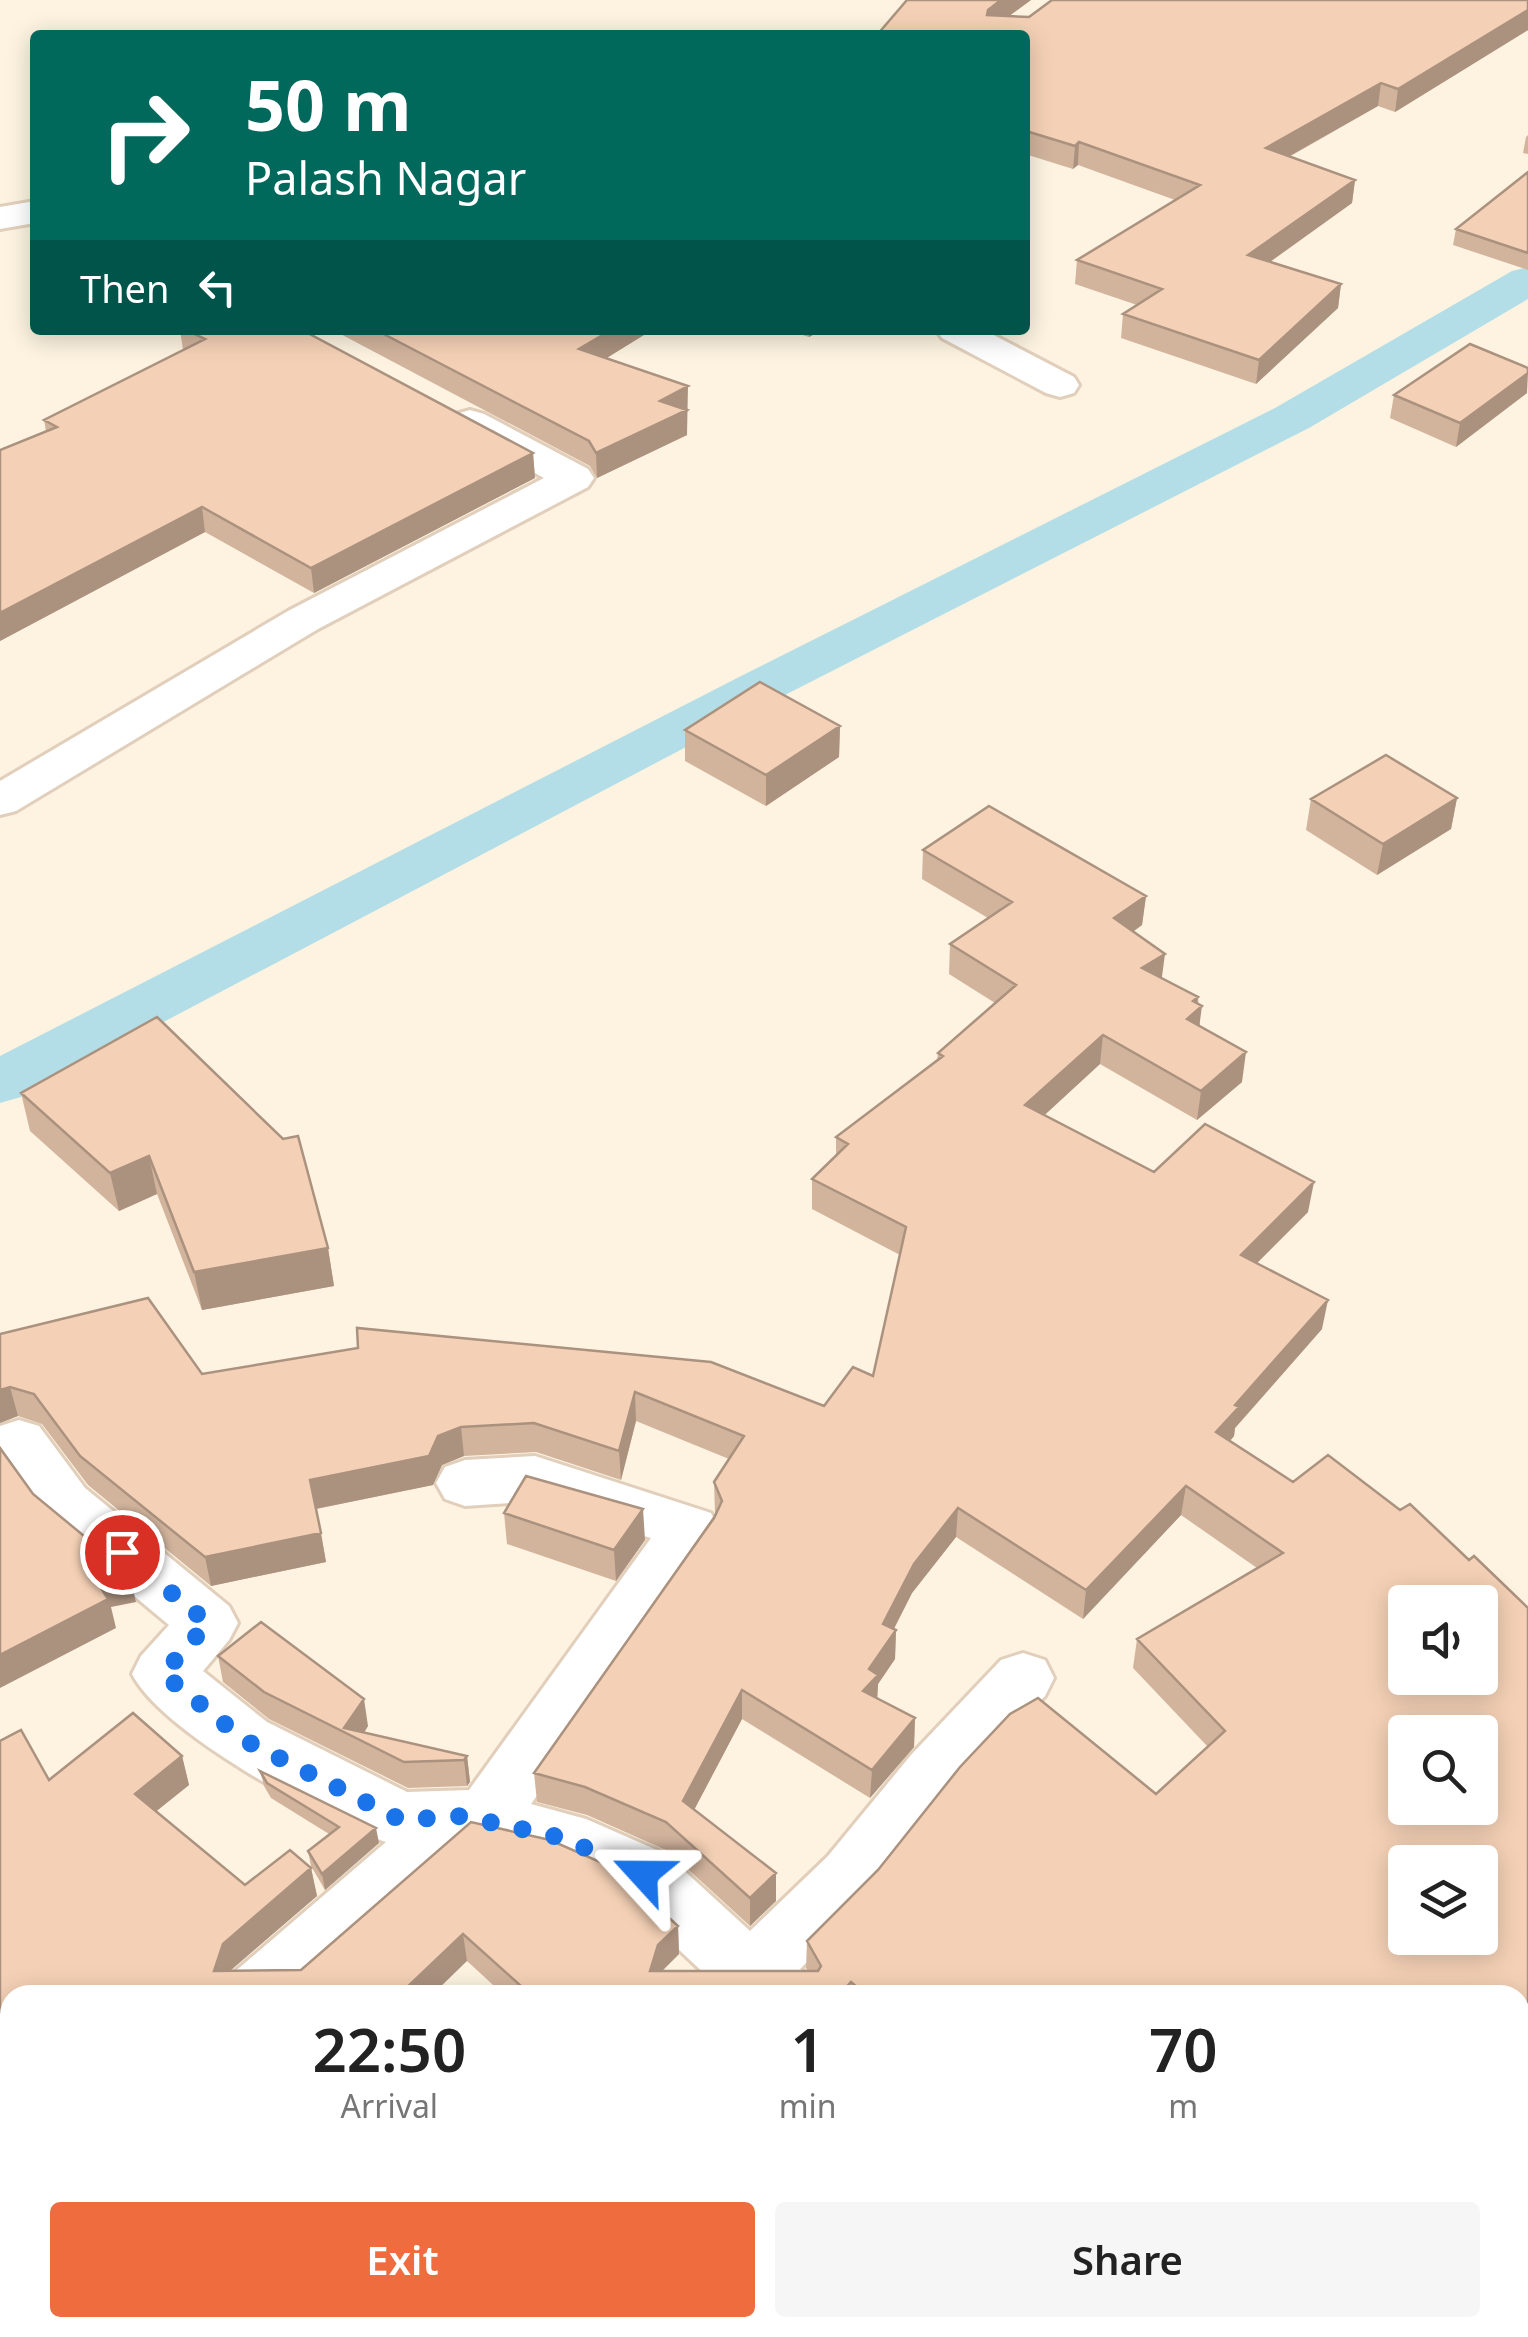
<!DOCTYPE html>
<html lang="en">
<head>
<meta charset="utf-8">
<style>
  body { margin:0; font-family:"Noto Sans",sans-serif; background:#f6f6f6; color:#222; height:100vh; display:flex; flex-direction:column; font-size:38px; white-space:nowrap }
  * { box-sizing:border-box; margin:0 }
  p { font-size:32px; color:#767676 }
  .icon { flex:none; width:55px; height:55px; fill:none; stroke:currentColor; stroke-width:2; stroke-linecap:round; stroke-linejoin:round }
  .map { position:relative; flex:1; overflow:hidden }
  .panel { position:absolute; left:0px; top:1985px; width:1530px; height:352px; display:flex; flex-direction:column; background:#fff; border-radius:30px 30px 0 0; box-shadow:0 5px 25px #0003 }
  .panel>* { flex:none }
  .banner { position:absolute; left:30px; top:30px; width:1000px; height:305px; border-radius:10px; box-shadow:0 5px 25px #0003; background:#00695c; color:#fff; overflow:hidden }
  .controls { position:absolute; left:1388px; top:1585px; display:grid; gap:20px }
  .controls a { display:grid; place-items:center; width:110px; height:110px; border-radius:10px; background:#fff; box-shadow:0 5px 25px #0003; font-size:50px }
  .pin { position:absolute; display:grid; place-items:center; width:85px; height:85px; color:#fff; margin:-42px; border:5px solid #fff; border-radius:50%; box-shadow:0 2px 10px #0007 }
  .me { position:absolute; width:110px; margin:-55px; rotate:294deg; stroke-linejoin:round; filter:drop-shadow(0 0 8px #0008) }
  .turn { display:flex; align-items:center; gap:35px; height:210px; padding:0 50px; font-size:45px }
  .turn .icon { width:130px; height:130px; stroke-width:2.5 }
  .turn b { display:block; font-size:70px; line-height:85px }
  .then { display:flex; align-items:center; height:95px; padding:0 50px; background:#0003; gap:20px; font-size:38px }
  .eta { display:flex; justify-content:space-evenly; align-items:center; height:170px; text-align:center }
  .eta b { font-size:60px; font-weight:600; line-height:70px }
  .action { display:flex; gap:20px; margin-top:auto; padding:20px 50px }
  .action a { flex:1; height:115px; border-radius:10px; background:#ee6c3e; color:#fff; font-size:40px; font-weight:600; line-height:115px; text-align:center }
  .action a+a { background:#f6f6f6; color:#222 }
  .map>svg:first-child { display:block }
</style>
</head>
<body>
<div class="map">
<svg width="1528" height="2337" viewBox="0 0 1528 2337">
  <rect width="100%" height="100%" fill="#fdf3e0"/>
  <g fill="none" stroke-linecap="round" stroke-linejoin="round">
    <path fill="#b4dee7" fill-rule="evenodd" d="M1528 267V299L1309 428 783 696 21 1097 0 1103V1056L745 674 1275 408 1512 271Z"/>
    <g stroke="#e1cfbb" stroke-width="6">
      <path id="minor" d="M35 201V223L0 229V207Z
        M936 330H984L1074 377 1079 385 1074 393 1060 397 1046 393 942 338Z
        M470 410 484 414 588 469 594 478 588 487 318 629 16 811 0 815V781L288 611 544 478 456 430 450 422 456 414Z
        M19 1420 39 1426 85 1488 229 1606 238 1623 229 1640 203 1671 267 1722 407 1792 469 1790 651 1538 527 1502 465 1506 445 1499 436 1483 445 1467 465 1460 535 1456 711 1513 719 1529 711 1545 531 1804 586 1819 666 1854 750 1931 828 1856 911 1755 1001 1660 1023 1653 1045 1660 1054 1678 1045 1696 955 1793 874 1896 800 1969 808 1974 817 1995H727L620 1894 554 1865 473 1846 304 1995H223L232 1974 386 1842C323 1820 162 1733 132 1674L141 1656 169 1625 43 1520 0 1459V1426Z
        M0 2111 10 2115V2187L0 2183Z
        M211 2328H355L352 2337H214Z
        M829 2328H905L902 2337H825Z"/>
    </g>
    <use href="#minor" fill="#fff" fill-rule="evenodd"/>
  </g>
  <path fill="#d2b49d" d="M1031 0 1009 16 1029 17 1528 0V30L1395 112 1378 106 1289 157 1355 180 1352 203 1270 262 1341 284 1338 308 1256 384 1121 338 1123 314 1137 305 1075 284 1077 260 1175 200 1078 165 1073 169 1025 154V35H877Z
    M1528 135V154L1523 153 1526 137Z
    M1528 172V270L1453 245 1456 229Z
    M180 330H302L533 453 535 478 314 593 205 532 0 641 46 431 44 420 183 350Z
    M333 330H652L606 358 689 411 687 412V435L597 478 590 466Z
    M787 330H822L809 337Z
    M1527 393 1456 447 1390 418 1394 395Z
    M840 726 839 757 766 806 685 761V730Z
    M1457 798 1451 829 1377 875 1306 830 1311 799Z
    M923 850 1146 896 1142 925 1133 932 1162 978 1198 997 1200 1026 1242 1082 1197 1120 1100 1064 1044 1115 1154 1172 1308 1212 1257 1263 1322 1329 1235 1428 1234 1436 1230 1441 1293 1482 1400 1510 1469 1560 1528 1608V2119H1527L1528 2337H1122L1112 2328H1520V1995H504L467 1961 10 1995V2252L0 2241V2163L4 2161V2109L0 2108V1741L49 1780 182 1756 189 1785 156 1811 245 1885 311 1868 317 1896 230 1970H301L471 1822 678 1926 679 1954 662 1971H808L806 1968 807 1941 1156 1794 1208 1747 1133 1668 1137 1639 1257 1568 1181 1515 1083 1619 956 1537 912 1593 894 1629 896 1630 895 1659 878 1684 877 1699 915 1718 914 1747 870 1798 742 1719 694 1810 776 1901 750 1926 668 1851 587 1815 537 1802 534 1773 715 1514 714 1482 729 1459 636 1421 621 1480 536 1452 464 1456 442 1465 433 1485 316 1509 326 1562 211 1586 88 1485 42 1424 18 1416 0 1423V1334L202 1374 358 1348 824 1406 873 1376 900 1255 812 1209V1179L836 1156V1137L937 1060 938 1053 995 1003 949 974 950 944 988 918 922 879Z
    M21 1093 328 1248 334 1286 202 1310 157 1194 119 1211 30 1131Z
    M504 1513 645 1540 616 1581 507 1544Z
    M218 1656 368 1726 364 1733 467 1756 470 1782 467 1786 408 1788 269 1719 223 1682Z
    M260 1771 379 1843 325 1890 311 1866 308 1851 329 1834 271 1798 264 1786Z
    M77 2328H173L162 2337H85Z
    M312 2328H528L538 2337H314Z"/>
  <path fill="#ab927f" d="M1001 0H1031L987 32 988 10Z
    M1528 10V30L1395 112 1398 89Z
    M1381 83 1378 106 1263 171 1266 148Z
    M1079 142 1078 165 1073 169 1075 146Z
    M1355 180 1352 203 1246 279 1248 255Z
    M1341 284 1338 308 1256 384 1259 360Z
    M611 330H652L581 374 579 349Z
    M809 330H822L809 337Z
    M1528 373 1527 393 1456 447 1460 423Z
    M688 386 687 435 597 478 596 453 660 401Z
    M533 453 535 478 314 593 311 568Z
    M202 507 205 532 0 641V613Z
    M840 726 839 757 766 806V775Z
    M1457 798 1451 829 1377 875 1383 844Z
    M1146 896 1142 925 1111 947 1114 918Z
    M1165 954 1161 984 1142 968Z
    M1198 997 1196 1012 1202 1006 1198 1036 1187 1019 1193 1001Z
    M1103 1035 1100 1064 1023 1135 1025 1105Z
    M1246 1052 1242 1082 1197 1120 1201 1091Z
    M149 1156 157 1194 119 1211 110 1173Z
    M1314 1182 1308 1212 1236 1284 1241 1255Z
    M328 1248 334 1286 202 1310 194 1272Z
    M1328 1300 1322 1329 1235 1428 1234 1436 1212 1462 1216 1432 1235 1405Z
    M10 1387 18 1416 0 1423V1390Z
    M635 1392 636 1421 621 1480 619 1451Z
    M461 1427 464 1456 442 1465 433 1485 315 1509 310 1480Z
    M1186 1486 1181 1515 1083 1619 1086 1590Z
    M958 1508 956 1537 912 1593 886 1644 896 1630 895 1659 878 1684 877 1703 863 1691 883 1624 914 1564Z
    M643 1509 645 1540 616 1581 614 1550Z
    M321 1533 326 1562 211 1586 205 1557Z
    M129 1573 136 1602 111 1607 116 1628 0 1688V1655L96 1580Z
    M742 1690V1719L684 1829 683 1801Z
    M364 1699 368 1726 359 1740 344 1728Z
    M915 1718 914 1747 870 1798 872 1770Z
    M182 1756 189 1785 143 1822 135 1794Z
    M467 1756 470 1782 467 1786 464 1760Z
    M376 1828 379 1843 325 1890 322 1874Z
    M311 1868 317 1896 230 1971H214L223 1944Z
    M776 1873V1901L750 1926V1898Z
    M678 1926 679 1954 660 1973 650 1971 658 1945Z
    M463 1934 467 1961 432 1995H399Z
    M851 1982 850 1995H839Z
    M136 2328H173L162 2337H125Z
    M1039 2328H1059L1050 2337H1030Z"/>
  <path fill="#f4d1b6" stroke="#ab927f" stroke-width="2.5" fill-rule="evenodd" d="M907 0H1001L988 10 987 15 1029 17 1052 0H1528V10L1398 89 1381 83 1266 148 1355 180 1248 255 1341 284 1259 360 1123 314 1162 289 1077 260 1200 185 1079 142 1075 146 1026 131 1025 132V35H877Z
    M1528 172V253L1456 229Z
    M186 330H302L533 453 311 568 202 507 0 613V450L57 427 44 420 205 339Z
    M376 330H611L579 349 688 386 660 401 687 410 596 453 589 441Z
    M1470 344 1528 368V373L1460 423 1394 395Z
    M760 682 840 726 766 775 685 730Z
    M1386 755 1457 798 1383 844 1311 799Z
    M989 806 1146 896 1114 918 1165 954 1142 968 1198 997 1193 1001 1202 1006 1187 1019 1246 1052 1201 1091 1103 1035 1025 1105 1154 1172 1205 1124 1314 1182 1241 1255 1328 1300 1235 1405 1239 1407 1216 1432 1293 1482 1328 1455 1400 1510 1410 1504 1469 1560 1474 1556 1528 1608V2096H1527L1526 2167 1528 2168V2337H1153L1143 2328H1520V1995H866L851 1982 839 1995H531L463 1934 399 1995H10V2238L0 2226V2163L4 2161V2088L0 2086V1741L21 1730 49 1780 133 1713 182 1756 135 1794 245 1885 290 1850 311 1868 223 1944 214 1971 301 1970 471 1822 550 1840 616 1869 678 1926 658 1945 650 1971H818L821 1966 807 1941 878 1870 960 1767 1010 1714 1038 1698 1156 1794 1225 1731 1137 1639 1283 1553 1186 1486 1086 1590 958 1508 914 1564 883 1624 896 1630 869 1669 878 1675 863 1691 915 1718 872 1770 742 1690 683 1801 776 1873 750 1898 666 1822 585 1787 534 1773 714 1518 722 1501 714 1482 744 1436 635 1392 619 1451 534 1423 461 1427 438 1436 429 1456 310 1480 321 1533 205 1557 80 1456 34 1394 10 1387 0 1390V1334L148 1298 202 1374 358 1348 357 1328 711 1362 824 1406 853 1367 873 1376 906 1227 812 1179 848 1144 836 1137 943 1056 938 1053 1016 985 950 944 1012 902 923 850ZM1405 1602H1480V1678H1405ZM1405 1732H1480V1808H1405ZM1405 1862H1480V1938H1405Z
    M157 1017 283 1139 298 1136 328 1248 194 1272 149 1156 110 1173 21 1093Z
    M0 1448 33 1494 129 1573 96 1580 108 1599 0 1655Z
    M526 1476 643 1509 614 1550 504 1513Z
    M261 1622 364 1699 344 1728 467 1756 464 1760 404 1762 264 1692 218 1656Z
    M260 1771 376 1828 322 1874 308 1851 339 1827 267 1783Z
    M90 2328H136L125 2337H99Z
    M321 2328H528L538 2337H331Z
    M940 2328H1039L1030 2337H931Z"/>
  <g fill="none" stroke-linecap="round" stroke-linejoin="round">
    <path stroke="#1a73e8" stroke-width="18" stroke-dasharray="0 32.4" d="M122 1552 208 1623 163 1674 246 1741 401 1820 462 1816 563 1838 643 1874"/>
  </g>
</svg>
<div class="controls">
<a><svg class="icon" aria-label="sound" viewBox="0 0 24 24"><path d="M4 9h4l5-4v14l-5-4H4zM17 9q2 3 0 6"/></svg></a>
<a><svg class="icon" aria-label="search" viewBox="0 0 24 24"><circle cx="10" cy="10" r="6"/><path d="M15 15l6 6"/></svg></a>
<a><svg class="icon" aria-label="layers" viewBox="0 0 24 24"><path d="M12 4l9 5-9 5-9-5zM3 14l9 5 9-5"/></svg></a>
</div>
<div class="pin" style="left:122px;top:1552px;background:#d93025"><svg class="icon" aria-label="arrive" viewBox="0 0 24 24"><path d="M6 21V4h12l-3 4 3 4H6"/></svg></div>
<svg class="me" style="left:643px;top:1874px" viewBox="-20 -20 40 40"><path d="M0-17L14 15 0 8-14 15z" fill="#1a73e8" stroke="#fff" stroke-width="4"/></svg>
<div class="banner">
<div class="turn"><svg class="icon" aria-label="right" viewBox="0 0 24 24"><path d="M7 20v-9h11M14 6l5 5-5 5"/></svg><div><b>50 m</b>Palash Nagar</div></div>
<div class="then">Then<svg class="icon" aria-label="left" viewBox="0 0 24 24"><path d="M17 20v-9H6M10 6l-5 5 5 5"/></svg></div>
</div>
<section class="panel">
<div class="eta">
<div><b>22:50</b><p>Arrival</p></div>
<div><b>1</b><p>min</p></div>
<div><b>70</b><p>m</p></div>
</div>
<div class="action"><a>Exit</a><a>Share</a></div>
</section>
</div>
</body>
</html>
